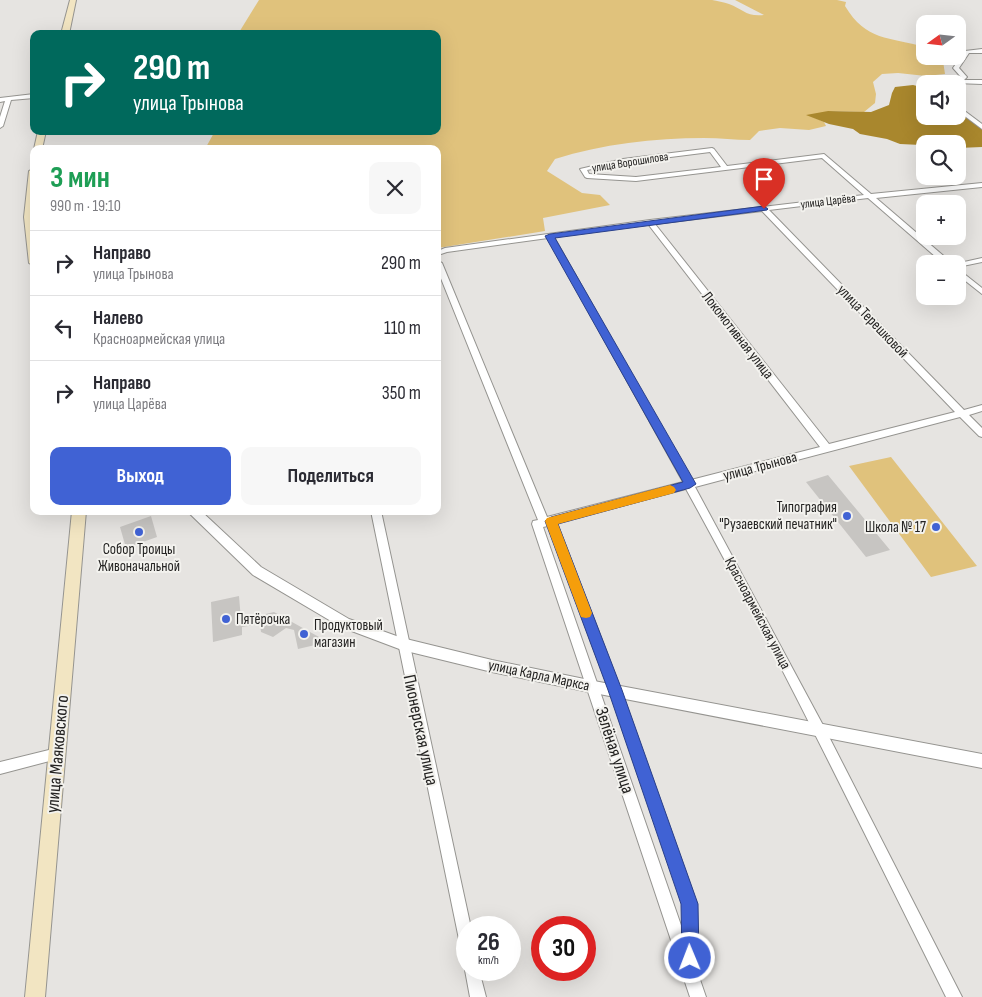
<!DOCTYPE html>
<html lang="ru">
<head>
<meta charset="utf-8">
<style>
  body { margin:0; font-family:"Sofia Sans Condensed",sans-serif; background:#f7f7f7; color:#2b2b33; height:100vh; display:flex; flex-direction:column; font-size:19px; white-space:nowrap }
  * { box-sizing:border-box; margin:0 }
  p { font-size:16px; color:#7c7c81 }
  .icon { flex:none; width:28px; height:28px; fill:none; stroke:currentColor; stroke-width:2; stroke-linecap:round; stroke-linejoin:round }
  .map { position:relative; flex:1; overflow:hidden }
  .sheet { position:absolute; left:30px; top:145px; width:411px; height:370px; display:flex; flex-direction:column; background:#fff; border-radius:10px; box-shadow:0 5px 20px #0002 }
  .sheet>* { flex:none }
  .top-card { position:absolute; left:30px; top:30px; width:411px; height:105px; border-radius:10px; box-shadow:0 5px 20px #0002; background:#00695c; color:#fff; overflow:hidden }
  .needle { width:32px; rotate:255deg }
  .controls { position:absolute; left:916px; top:15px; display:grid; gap:10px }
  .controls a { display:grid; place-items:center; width:50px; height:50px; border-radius:10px; background:#fff; box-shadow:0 5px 20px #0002; font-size:25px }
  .speed { position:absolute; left:456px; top:916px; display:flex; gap:10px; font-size:25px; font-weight:700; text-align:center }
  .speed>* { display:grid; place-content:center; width:65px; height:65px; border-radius:50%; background:#fff; box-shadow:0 5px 20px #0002; line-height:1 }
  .speed small { font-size:12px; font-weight:400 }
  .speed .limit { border:8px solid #d22; background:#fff; color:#111 }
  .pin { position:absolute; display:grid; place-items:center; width:42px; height:42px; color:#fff; margin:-51px -21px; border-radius:50% 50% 50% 0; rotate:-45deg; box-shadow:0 0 5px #0007 }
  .pin .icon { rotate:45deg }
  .me { position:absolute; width:55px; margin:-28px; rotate:359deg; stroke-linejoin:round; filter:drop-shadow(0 0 4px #0008) }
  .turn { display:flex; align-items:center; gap:18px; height:105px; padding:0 20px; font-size:22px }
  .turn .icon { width:65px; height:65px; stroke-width:2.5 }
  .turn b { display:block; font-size:35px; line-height:42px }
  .round { display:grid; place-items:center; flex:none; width:52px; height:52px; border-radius:10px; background:#f7f7f7 }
  .summary { display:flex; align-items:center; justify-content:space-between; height:85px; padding:0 20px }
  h1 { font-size:30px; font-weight:700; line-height:38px; color:#1e9e55 }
  .cta { display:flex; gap:10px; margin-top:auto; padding:10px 20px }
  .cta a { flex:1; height:58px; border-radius:10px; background:#4062d4; color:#fff; font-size:20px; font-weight:700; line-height:58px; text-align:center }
  .cta a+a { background:#f7f7f7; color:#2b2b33 }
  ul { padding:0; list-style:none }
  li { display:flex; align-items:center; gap:15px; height:65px; padding:0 20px; border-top:1px solid #e1e1e2 }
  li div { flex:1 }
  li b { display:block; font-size:19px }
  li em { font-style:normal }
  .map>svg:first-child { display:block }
</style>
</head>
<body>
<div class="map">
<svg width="982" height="997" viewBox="0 0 982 997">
  <rect width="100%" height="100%" fill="#e6e4e1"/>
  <path fill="#e0c27c" d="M259 0H712C717 1 724 2 729 4 743 9 746 17 764 15L735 0H837L846 2 845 6C866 41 889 37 925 47V56H939L943 61 945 74 926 76 898 73 882 74 873 82 876 94 875 103 864 112 829 111 813 117 824 122 826 126 809 130 780 128 759 131 750 140C735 140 720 138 704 138 654 138 602 144 555 159L547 171 582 193 600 195 610 205 543 218 545 231 438 248V149H205L215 131H438V34H238Z
    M891 457 977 566 931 577 849 466Z"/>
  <path fill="#a9872d" d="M913 85 925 88V116H958V110L982 129V147L958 148V144L935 142 921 145 900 144 887 139 860 134 853 129 829 124 806 115 828 111 871 112 889 105 892 93 895 87Z"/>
  <path fill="#c7c5c2" d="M828 475 890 550 866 557 806 482Z
    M151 516 157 537 126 548 120 527Z
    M239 596 241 620 274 612 328 642 298 649 294 630 286 628 273 637 261 632 260 624 242 627V635L213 642 211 602Z"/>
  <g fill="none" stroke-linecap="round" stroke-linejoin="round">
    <g stroke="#959490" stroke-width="2">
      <path id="minor" d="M982 49V53H969L959 68 967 77 964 80H982V84L955 83V81L961 77 953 68 965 51Z
        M34 94V98L11 100 3 126 0 128V117L5 101 0 102V98Z
        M958 106 982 124V129L958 111Z
        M712 148 714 149 727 166 824 154 871 194 982 183V187L876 198 953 264H944L868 198 769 210 964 410 982 405V411L969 415 982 428V437L979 436 960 417 695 487 824 727 962 997H946C861 827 778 655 686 489L557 523 621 690 697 904V964L696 968 706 997H690L532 524 533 521 538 520 438 271V261L442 263 547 517 683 482 548 238 447 252 438 255V251L445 248 650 220 864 195 822 158 636 181 587 178 585 177 580 169 623 159ZM710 152 721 167 636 177 589 174 587 170 623 163ZM762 211 955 412 829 444 655 224ZM648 224 820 447 691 480 554 237ZM548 526 609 690 683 904V931L543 527Z
        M982 258V262L958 267V264H955Z
        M958 269 982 288V294L958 275Z
        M371 511H381L471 928H468V956L463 954 461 949Z
        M57 748 61 750 63 754 61 758 0 774V762Z
        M468 964V970H479L486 997H470L465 970Z"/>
    </g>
    <g stroke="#959490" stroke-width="2">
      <path id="tertiary" d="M187 511H201L261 567 349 619 402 638 492 660 594 681 982 754V768L594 693 492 672 402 650 341 627 253 575Z"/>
    </g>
    <g stroke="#959490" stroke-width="2">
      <path id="secondary" d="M70 0H76L69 34H61Z
        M38 131H46L42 149H34Z
        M34 168V266L29 263 24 217 29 171Z
        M72 511H86L45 997H25Z"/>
    </g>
    <use href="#minor" fill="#fff" fill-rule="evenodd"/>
    <use href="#tertiary" fill="#fff" fill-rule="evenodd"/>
    <use href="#secondary" fill="#f2e5c2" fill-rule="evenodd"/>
  </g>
  <path fill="#4062d4" stroke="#2a408a" d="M764 206 768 209 767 210 555 238 696 484 690 488 558 524 622 690 698 904 699 958 696 963 690 966 684 963 682 958 681 904 608 690 545 521 551 517 683 482 545 236 550 234Z"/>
  <path fill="#f59e0b" d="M670 485 674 487 676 490 674 493 558 524 592 613 590 617 586 618 581 617 545 521 547 518Z"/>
  <g fill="#4062d4" stroke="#f3f2ee" stroke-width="2">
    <circle cx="847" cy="516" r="5"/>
    <circle cx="936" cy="527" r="5"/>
    <circle cx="139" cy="532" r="5"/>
    <circle cx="226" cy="619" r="5"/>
    <circle cx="304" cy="634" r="5"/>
  </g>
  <g text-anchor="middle" stroke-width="4" stroke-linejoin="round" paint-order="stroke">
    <g font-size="12" fill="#242322" stroke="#f3f2ee">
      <text transform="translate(630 162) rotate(-9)" y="4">улица Ворошилова</text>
      <text transform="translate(828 201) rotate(-7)" y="4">улица Царёва</text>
    </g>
    <g font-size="15" fill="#242322" stroke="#f3f2ee">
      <text transform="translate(873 321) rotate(46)" y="5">улица Терешковой</text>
      <text transform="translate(738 335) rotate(52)" y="5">Локомотивная улица</text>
      <text transform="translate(760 466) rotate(-15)" y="5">улица Трынова</text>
      <text transform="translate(758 613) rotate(62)" y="5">Красноармейская улица</text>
      <text transform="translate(539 675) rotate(12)" y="5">улица Карла Маркса</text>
    </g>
    <g font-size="15" fill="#242322" stroke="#f3f2ee" text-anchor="end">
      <text x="837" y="512">Типография<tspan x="837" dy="17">"Рузаевский печатник"</tspan></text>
      <text x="926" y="532">Школа № 17</text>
      <text x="139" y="554" text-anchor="middle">Собор Троицы<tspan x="139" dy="17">Живоначальной</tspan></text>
      <text x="236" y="624" text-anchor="start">Пятёрочка</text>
      <text x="314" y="630" text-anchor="start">Продуктовый<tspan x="314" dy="17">магазин</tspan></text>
    </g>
    <g font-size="18" fill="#242322" stroke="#f3f2ee">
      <text transform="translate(421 730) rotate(78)" y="6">Пионерская улица</text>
      <text transform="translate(615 750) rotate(72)" y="6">Зелёная улица</text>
      <text transform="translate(57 754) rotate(-85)" y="6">улица Маяковского</text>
    </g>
  </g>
</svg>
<div class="controls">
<a><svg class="needle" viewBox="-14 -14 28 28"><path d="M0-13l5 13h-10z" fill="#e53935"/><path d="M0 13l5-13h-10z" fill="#7c7c81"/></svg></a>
<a><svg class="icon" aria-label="sound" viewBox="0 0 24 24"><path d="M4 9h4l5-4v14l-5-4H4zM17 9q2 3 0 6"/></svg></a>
<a><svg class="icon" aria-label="search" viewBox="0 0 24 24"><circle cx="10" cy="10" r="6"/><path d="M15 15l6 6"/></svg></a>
<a>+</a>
<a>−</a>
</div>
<div class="speed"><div>26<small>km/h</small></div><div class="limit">30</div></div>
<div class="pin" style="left:764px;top:209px;background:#d93025"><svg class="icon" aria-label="arrive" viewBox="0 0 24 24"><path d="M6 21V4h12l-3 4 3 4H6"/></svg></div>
<svg class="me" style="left:690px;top:958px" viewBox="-20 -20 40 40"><circle r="17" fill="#4062d4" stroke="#fff" stroke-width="3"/><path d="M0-11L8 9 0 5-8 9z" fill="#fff"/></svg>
<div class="top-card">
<div class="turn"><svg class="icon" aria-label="right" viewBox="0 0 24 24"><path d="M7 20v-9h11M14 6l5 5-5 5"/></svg><div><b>290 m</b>улица Трынова</div></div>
</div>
<section class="sheet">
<div class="summary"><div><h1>3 мин</h1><p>990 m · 19:10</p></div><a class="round"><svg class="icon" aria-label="close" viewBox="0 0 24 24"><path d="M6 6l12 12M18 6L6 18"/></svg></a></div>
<ul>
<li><svg class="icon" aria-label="right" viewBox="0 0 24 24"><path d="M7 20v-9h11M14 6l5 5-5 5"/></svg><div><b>Направо</b><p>улица Трынова</p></div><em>290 m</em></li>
<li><svg class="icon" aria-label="left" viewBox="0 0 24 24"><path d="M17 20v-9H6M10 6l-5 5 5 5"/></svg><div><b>Налево</b><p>Красноармейская улица</p></div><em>110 m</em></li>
<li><svg class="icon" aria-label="right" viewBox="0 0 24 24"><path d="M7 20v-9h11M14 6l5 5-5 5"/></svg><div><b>Направо</b><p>улица Царёва</p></div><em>350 m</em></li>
</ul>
<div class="cta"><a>Выход</a><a>Поделиться</a></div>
</section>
</div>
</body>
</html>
